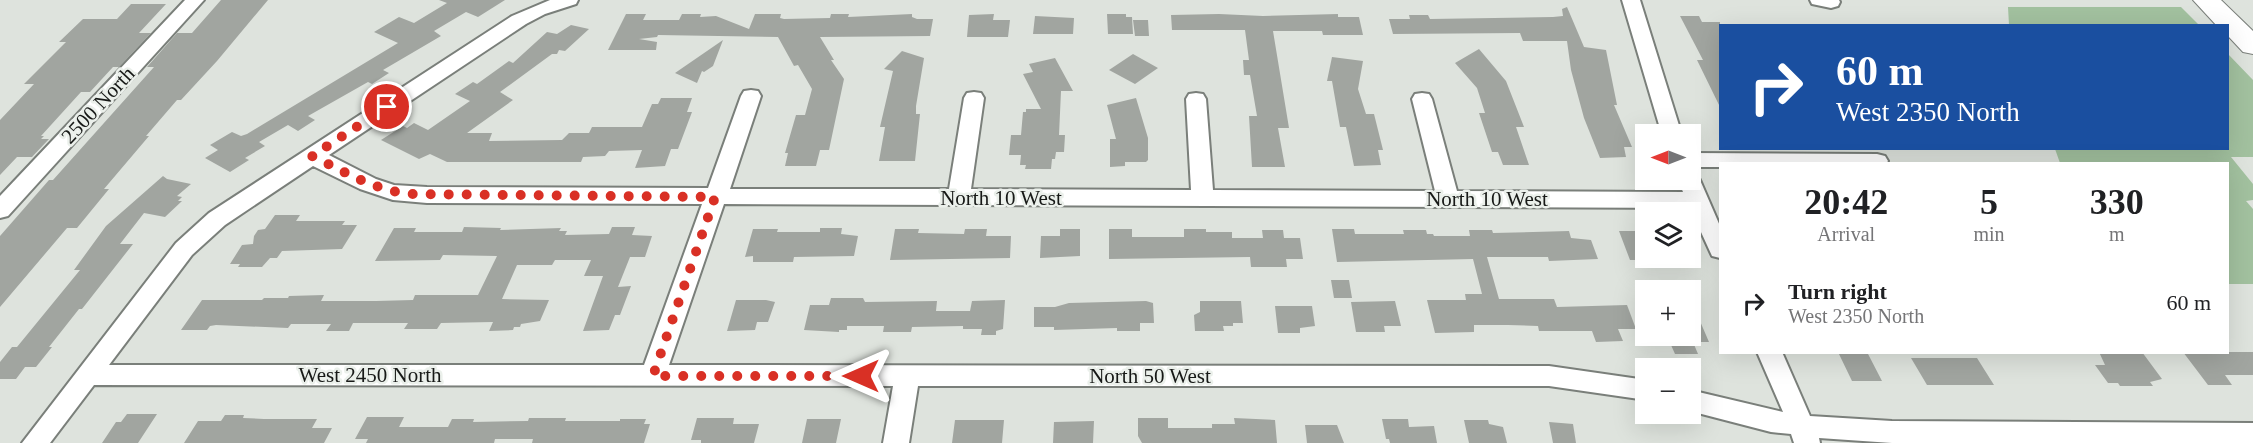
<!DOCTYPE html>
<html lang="en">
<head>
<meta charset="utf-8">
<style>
  body { margin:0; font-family:"Times New Roman",serif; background:#f6f6f6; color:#202124; height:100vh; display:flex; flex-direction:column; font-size:22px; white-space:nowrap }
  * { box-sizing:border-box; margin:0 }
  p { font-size:20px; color:#757577 }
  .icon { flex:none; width:33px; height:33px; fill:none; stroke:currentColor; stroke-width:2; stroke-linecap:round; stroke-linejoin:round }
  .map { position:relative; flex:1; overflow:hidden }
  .drawer { position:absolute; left:1719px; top:162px; width:510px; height:192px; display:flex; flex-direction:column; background:#fff; border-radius:0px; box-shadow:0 6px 24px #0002 }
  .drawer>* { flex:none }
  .banner { position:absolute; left:1719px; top:24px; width:510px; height:126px; border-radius:0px; box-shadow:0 6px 24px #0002; background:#1a4fa0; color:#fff; overflow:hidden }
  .needle { width:39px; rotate:270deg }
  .tools { position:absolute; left:1635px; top:124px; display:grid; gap:12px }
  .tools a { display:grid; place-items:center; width:66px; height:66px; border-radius:0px; background:#fff; box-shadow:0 6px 24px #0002; font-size:30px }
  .pin { position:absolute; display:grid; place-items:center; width:51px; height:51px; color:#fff; margin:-26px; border:3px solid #fff; border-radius:50%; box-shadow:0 2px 6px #0007 }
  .me { position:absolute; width:66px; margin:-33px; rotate:270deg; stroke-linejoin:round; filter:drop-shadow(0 0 4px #0008) }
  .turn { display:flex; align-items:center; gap:21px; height:126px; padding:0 18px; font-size:27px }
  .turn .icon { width:78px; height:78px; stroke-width:2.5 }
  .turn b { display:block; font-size:42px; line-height:51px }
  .eta { display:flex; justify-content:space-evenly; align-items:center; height:102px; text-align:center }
  .eta b { font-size:36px; font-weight:700; line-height:42px }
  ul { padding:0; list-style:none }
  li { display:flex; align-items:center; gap:18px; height:78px; padding:0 18px }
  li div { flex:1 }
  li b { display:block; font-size:22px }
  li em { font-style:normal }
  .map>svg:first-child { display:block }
</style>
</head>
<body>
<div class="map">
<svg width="2253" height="443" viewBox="0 0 2253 443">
  <rect width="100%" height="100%" fill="#dee3dd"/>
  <path fill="#a2c19f" d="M2008 7H2181L2199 25H2009Z
    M2228 54 2253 80V157H2231L2253 184V200L2246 201 2253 209V284H2228V164L2060 163 2055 149 2228 148Z"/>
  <path fill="#a1a5a0" d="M221 0H268L217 61 181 100H177L146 136H149L104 189H109L77 228H67L0 307V236L49 180H53L154 67H147L177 33H192Z
    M439 0H505L478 17 466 12 434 31 441 36 383 70 389 73 372 84 368 82 308 116 315 120 298 131 288 125 259 142 265 146 245 158 249 160 230 172 205 158 218 150 210 145 232 132 241 136 247 134 398 43 374 32 399 17 414 23 447 3Z
    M131 4H166L139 33H151L119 67H113L90 92H81L41 136H44L41 139H49L32 157H17L0 175V120L34 84H24L66 42H59L83 19H117Z
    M1567 7 1584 47 1606 50 1617 105H1614L1632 147H1624L1626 157 1600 158 1584 118 1571 70 1567 41H1523L1520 33 1393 34 1389 19H1410L1409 15H1428L1430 19 1553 17 1563 16 1562 9Z
    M626 14H646L643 20H679L682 14H701L700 17 716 16 749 29 755 14H781L780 18 784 19 830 18 831 14H849L848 17 912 14V17L917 19H933L930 36 820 37 834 60H831L844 79 829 150H820L816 166H785L788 153H785L796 115H805L812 89 798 65 794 66 778 37 658 35 657 37 639 39 657 42 656 50H608Z
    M994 14 993 20H1010L1008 37H967L969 15Z
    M1107 14H1126V17H1132L1133 34H1108Z
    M1219 14 1263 16 1338 14V17H1359L1363 35H1323L1322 31H1273L1289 128H1278L1285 167H1252L1249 116H1257L1250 75H1244L1243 60H1249L1245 30H1172L1171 15Z
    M1035 16 1074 18 1073 34H1033Z
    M1680 16H1699L1702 22H1720V107L1697 60H1703Z
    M1133 20H1148L1149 36H1135Z
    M571 25 589 29 565 51 559 50 557 54H552L500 92 513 100 467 133H492L489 141 562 140 569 133H589L592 127H642L652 104H658L661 98H692L687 112H692L678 149H671L665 166 635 168 642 150 609 151 605 156 583 157 581 162H447L430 154 419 159 381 140 403 126 407 128 414 123 428 130 470 101 455 94 473 82 477 84 509 61 513 63 547 32 557 34Z
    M723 40 713 66 704 72 702 71 697 83 675 73Z
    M1479 49 1506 81 1524 127H1516L1529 165H1503L1498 152H1492L1479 113H1485L1477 88 1455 63Z
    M902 51 924 58 916 106V114H920L915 161H879L885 127H880L893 71 884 69Z
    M1133 54 1158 68 1135 84 1109 70Z
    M1332 57 1363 61 1358 89 1366 114H1374L1383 150H1378L1381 165 1354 166 1346 127H1340L1332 81H1327Z
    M1055 58 1073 91H1061L1059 135H1065L1064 152H1056L1055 159H1052L1051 169H1025L1026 165H1020L1021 155H1009L1011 135H1021L1023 112H1026V109H1041L1023 74 1033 72 1029 64Z
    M1136 98 1148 138V160L1146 162H1125V166L1110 167V139H1116L1107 105Z
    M163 176 167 179 191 184 177 196 182 197 178 201H182L165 217 144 213 120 244H133L82 309H79L49 347H52L36 367H25L16 379H0V362L12 347H17L80 270H74L106 226Z
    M275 215H300L296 221H345L342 225H357L342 249 282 251 277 258H270L262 267H238L240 264H230L242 245 253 244 254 236 258 230 265 229Z
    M464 227 501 228 500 230 561 228 559 231H567L565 235 609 234 612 227H635L632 235 652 236 645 257H630L618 287 631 286 620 315H615L609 330 583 331 603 276H584L591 260H555L552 265H517L502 299 549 300 540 321 521 324 520 327H514L513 330 489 331 493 322 441 323 437 329H404L408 323H353L349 331H326L331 324H291L288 328 216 325 210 326 207 330H181L202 300H262L264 298H288L289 296 324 295 321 301H376L413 300 415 295H478L497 256 443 255 440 260 375 261 394 228H416L414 232H462Z
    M820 228H842L841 234 858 236 854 256 794 257 793 262H753V256L745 257 753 229H778L777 232H820Z
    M895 229H919L918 233 964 234 965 229H987L986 236H1011L1010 258 890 260Z
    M1060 229H1080V256L1040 258 1041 236H1060Z
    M1109 229H1132V237H1184V229H1206V232H1232V238H1263L1262 230H1283L1284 238H1300L1303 259H1286L1287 267H1251L1250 257 1109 259Z
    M1332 229H1354L1355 234H1404L1403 230H1426L1427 234H1433L1434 236H1470L1469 230H1492L1493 233 1569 231 1571 238 1591 240 1598 259 1549 261 1548 257H1487L1499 299H1554L1557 307 1627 305 1636 329H1618L1623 341 1596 342 1592 331H1539L1538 326 1508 325H1474V332L1435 333 1427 300H1466L1465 294H1482L1473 259 1337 262Z
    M1619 231H1638L1641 239H1646V260H1630Z
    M1331 280H1349L1352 298H1334Z
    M831 298H863L865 302 937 301 936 311H970L972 301 1005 300 1003 329 996 331V335H981L982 329H963V326L912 327 911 332H883L884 326H847V330H839V332L804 330 810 305H829Z
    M1690 298 1709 342H1693L1698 354H1675L1667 336H1690Z
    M736 300H766L775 302 768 322H757L755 330 727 331Z
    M1146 301 1153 303 1154 323H1140V331H1117V328L1054 330V327H1034V307H1055L1069 303Z
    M1200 301H1241L1243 323H1233V326H1223L1224 331H1195L1194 315 1200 312Z
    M1395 301 1401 326H1384L1385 332H1356L1351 302Z
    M1275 306H1312L1315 326 1300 328V333H1278Z
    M1838 352H1867L1882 381H1852Z
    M2099 352H2142L2162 379 2150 382 2153 386H2120L2118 383H2108L2095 365H2105Z
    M2183 352H2253V375H2225L2232 385H2208Z
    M1911 358H1977L1994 385H1927Z
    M127 414H157L138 443H102L116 422H121Z
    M225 415H244L243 418 264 419H317L312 428H332L324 443H184L198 421H221Z
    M367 417H404L399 427H448L452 419H474L473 422 528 421 529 418H566L565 421H620V419H646L644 424H650L644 443H532L533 439H495L494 443H366L368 439H355Z
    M697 418H734L733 424H759L754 443H701V440H691Z
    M1138 418H1168V428H1212V424H1235L1234 418 1275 420 1277 443H1142L1138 436Z
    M807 419H841L836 443H802Z
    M1382 419H1408L1409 427 1434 426 1437 443H1390L1389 439H1386Z
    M955 420H1004L1002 443H952Z
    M1464 420H1488L1489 424 1503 427 1507 443H1469Z
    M1094 421 1093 443H1053L1054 422Z
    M1549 422 1573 424 1576 443H1553Z
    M1305 425H1337L1344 443H1307Z"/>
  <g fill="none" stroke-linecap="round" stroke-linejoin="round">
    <g stroke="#7a7f7a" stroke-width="4">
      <path id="street" d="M185 0H204L8 216 0 218V196Z
        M550 0H578L576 4 545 14 526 24 329 155 376 179 394 185 427 187 708 188 741 96 744 91 751 90 758 91 761 96 730 189H949L964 98 967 93 974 92 981 93 984 98 971 189 1191 190 1186 99 1189 94 1196 93 1203 94 1206 99 1213 190 1435 191 1412 99 1415 94 1422 93 1429 94 1432 99 1457 191 1683 192 1678 180H1690V173L1697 175 1700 180 1720 226V258L1712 256 1690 208 724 204 669 365 1549 366 1646 380V400L1549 386H918L909 443H883L893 386 94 385 50 443H22L176 243 209 213 512 16ZM313 166 360 189 393 200 427 203 702 204 644 365H109L192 255 225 225Z
        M1622 0H1640L1682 135H1662Z
        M1810 0H1839L1840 2 1838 6 1831 8 1812 4Z
        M1690 153 1877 154 1885 156 1888 161 1886 164H1720V167H1690Z
        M1757 352H1782L1810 416 1892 421 2253 423V443H1892L1819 438 1820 443H1794L1791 434 1771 432 1690 411V390L1783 412Z"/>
    </g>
    <g stroke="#7a7f7a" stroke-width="2">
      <path id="secondary" d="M2193 0H2221L2253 31V54L2243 52 2228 36V26H2217Z"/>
    </g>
    <use href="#street" fill="#fff" fill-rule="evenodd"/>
    <use href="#secondary" fill="#fff" fill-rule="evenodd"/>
  </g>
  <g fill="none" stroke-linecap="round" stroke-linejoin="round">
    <path stroke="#d93025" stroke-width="10" stroke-dasharray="0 18" d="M387 107 312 156C345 172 374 190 410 194L715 197 653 376H861"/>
  </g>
  <g text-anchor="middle" stroke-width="5" stroke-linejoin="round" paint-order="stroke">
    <g font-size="21" fill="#171917" stroke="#ebf0eb">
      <text transform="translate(98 105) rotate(-47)" y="7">2500 North</text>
      <text x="1001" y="205">North 10 West</text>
      <text x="1487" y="206">North 10 West</text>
      <text x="370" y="382">West 2450 North</text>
      <text x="1150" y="383">North 50 West</text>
    </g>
  </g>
</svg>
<div class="tools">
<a><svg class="needle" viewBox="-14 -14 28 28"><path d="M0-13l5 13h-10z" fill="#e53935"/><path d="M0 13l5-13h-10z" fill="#757577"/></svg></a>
<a><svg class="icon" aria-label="layers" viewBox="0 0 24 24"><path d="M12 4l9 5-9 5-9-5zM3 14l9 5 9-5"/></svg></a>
<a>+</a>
<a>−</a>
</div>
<div class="pin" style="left:387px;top:107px;background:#d93025"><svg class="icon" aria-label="arrive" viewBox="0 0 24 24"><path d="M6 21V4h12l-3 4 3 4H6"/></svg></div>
<svg class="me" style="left:861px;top:376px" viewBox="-20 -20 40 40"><path d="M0-17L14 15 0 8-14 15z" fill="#d93025" stroke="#fff" stroke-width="4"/></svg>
<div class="banner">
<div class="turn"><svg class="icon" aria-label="right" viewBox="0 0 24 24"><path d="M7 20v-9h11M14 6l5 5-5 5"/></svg><div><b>60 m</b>West 2350 North</div></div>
</div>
<section class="drawer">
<div class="eta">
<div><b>20:42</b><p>Arrival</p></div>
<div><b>5</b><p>min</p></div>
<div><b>330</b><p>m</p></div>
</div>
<ul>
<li><svg class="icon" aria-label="right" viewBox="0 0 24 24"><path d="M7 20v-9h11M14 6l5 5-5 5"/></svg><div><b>Turn right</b><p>West 2350 North</p></div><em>60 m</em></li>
</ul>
</section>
</div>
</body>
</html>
